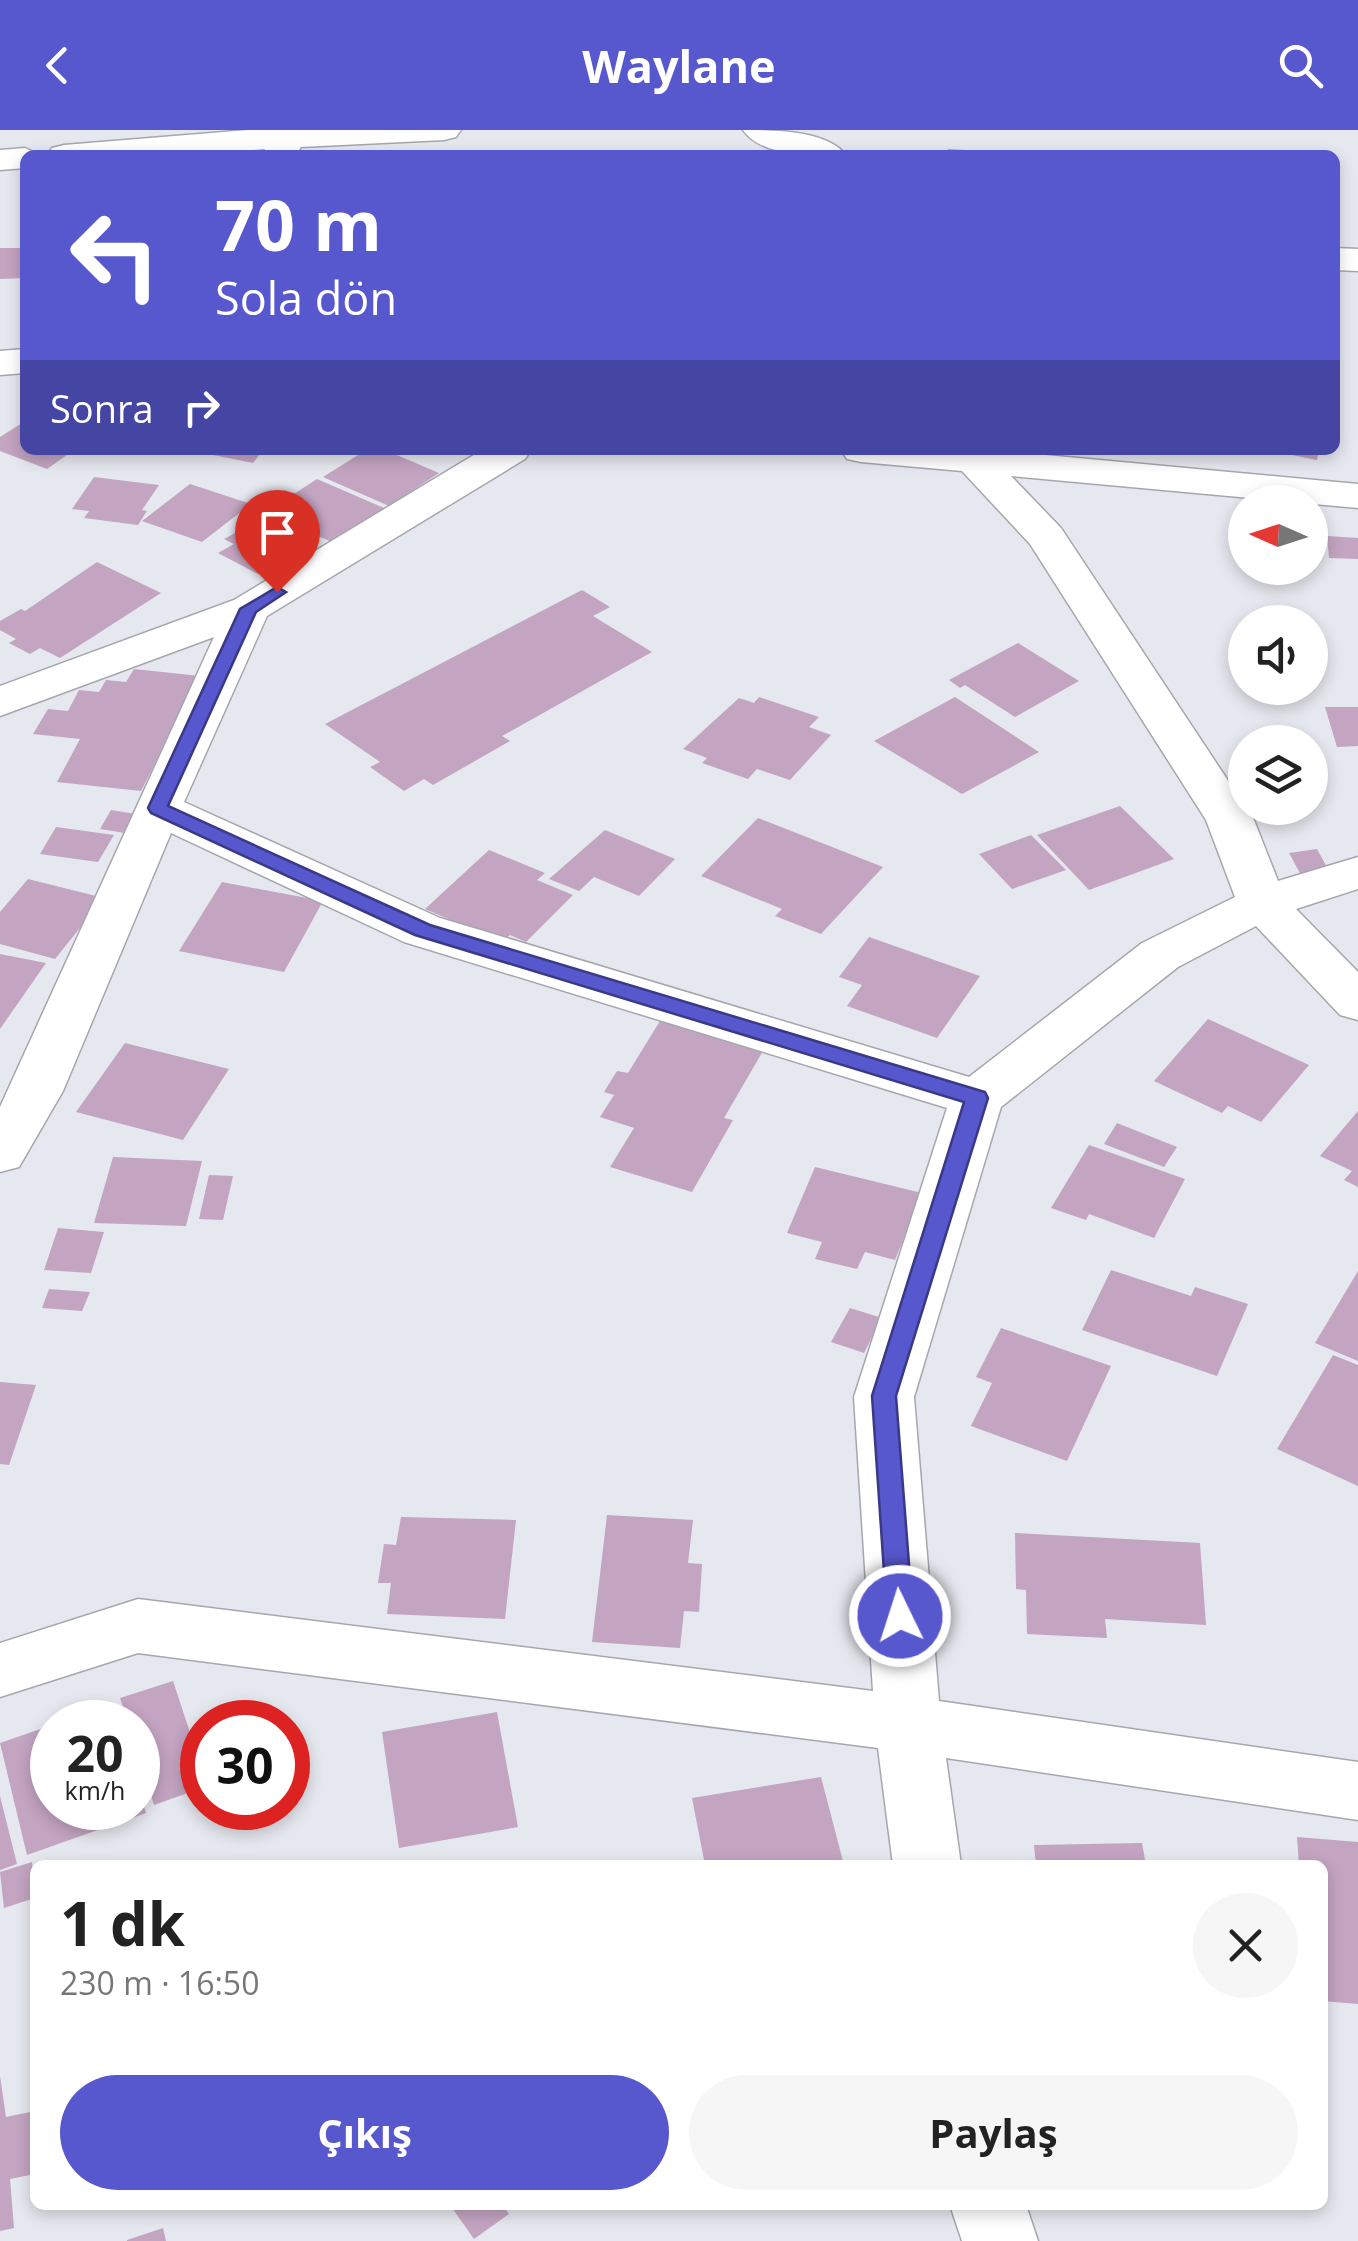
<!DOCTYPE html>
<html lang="tr">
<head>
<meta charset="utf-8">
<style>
  body { margin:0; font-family:"Open Sans",sans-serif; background:#f6f6f6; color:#222; height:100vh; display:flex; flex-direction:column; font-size:38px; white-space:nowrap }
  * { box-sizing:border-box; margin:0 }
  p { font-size:32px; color:#767676 }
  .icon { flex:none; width:55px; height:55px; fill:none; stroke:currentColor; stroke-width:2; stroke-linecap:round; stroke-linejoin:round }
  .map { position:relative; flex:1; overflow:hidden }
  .side { position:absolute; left:30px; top:1730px; width:1298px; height:350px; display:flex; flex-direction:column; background:#fff; border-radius:15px; box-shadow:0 5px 15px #0003 }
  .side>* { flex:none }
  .banner { position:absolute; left:20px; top:20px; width:1320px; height:305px; border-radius:15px; box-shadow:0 5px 15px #0003; background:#5757ce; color:#fff; overflow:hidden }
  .needle { width:65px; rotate:273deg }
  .tools { position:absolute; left:1228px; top:355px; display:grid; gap:20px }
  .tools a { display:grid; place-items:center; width:100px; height:100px; border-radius:50%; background:#fff; box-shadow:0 5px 15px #0003; font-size:50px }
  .speed { position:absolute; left:30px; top:1570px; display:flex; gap:20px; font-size:50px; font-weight:700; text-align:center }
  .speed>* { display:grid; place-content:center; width:130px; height:130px; border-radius:50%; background:#fff; box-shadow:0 5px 15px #0003; line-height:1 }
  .speed small { font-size:25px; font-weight:400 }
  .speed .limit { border:15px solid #d22; background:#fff; color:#111 }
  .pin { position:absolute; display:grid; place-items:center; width:85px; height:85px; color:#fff; margin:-102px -42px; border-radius:50% 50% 50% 0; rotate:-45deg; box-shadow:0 0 10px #0007 }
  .pin .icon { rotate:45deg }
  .me { position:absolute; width:110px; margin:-55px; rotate:356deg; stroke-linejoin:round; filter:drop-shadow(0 0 8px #0008) }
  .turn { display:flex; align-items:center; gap:35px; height:210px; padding:0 30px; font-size:45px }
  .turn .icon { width:130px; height:130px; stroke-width:2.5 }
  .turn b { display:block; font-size:70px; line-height:85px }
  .then { display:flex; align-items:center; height:95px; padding:0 30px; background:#0003; gap:20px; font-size:38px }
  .round { display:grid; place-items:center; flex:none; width:105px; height:105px; border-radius:52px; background:#f6f6f6 }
  .overview { display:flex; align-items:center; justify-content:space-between; height:170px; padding:0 30px }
  h1 { font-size:60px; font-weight:700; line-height:75px }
  .action { display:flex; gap:20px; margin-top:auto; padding:20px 30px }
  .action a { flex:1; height:115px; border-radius:60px; background:#5757ce; color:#fff; font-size:40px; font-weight:700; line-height:115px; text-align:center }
  .action a+a { background:#f6f6f6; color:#222 }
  header { display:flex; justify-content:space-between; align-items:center; height:130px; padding:0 30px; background:#5757ce; color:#fff; font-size:45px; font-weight:700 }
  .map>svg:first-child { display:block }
</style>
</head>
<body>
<header><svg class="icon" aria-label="back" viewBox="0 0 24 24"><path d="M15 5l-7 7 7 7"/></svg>Waylane<svg class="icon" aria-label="search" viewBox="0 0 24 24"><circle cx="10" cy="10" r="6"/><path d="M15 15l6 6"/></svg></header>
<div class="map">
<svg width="1358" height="2111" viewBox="0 0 1358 2111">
  <rect width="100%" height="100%" fill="#e6e8ef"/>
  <path fill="#c3a4c1" d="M948 19 1002 22V25H947Z
    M0 118H25V148L0 149Z
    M25 291V320H74L47 339 0 321V307Z
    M188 320H263L253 333Z
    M366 320H385L439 343 389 376 323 347Z
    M1266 320H1319L1317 330Z
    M94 347 159 355 142 380 147 381 138 395 84 388 89 381 72 379Z
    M317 349 384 378 332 412 274 387 295 373 286 369Z
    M190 354 251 374 202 412 142 391Z
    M264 387 304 408 295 413 304 418 258 444 218 423 234 414 224 409Z
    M1327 406 1358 408V429L1329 428Z
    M97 432 161 463 60 528 40 518 30 524 9 513 16 509 0 500V491L21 479 25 481Z
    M582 460 610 477 593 486 652 522 502 606 510 611 433 655 424 649 404 661 370 637 380 632 325 594Z
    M1018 513 1079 551 1015 587 965 555 960 558 949 550Z
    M134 539 200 546 141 661 57 652 80 609 33 604 48 579 68 581 79 560 99 562 106 550 126 552Z
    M759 567 819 587 809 597 831 605 790 650 757 639 748 649 702 633 707 628 683 619 739 568 754 573Z
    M955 567 1039 622 962 664 874 611Z
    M1325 577H1358V616L1337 617Z
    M1120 676 1174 729 1089 760 1037 705Z
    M111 680 142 685 131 704 100 699Z
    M758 688 883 737 821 804 775 786 782 779 701 746Z
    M56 697 114 705 98 732 40 724Z
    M605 700 675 729 639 766 594 747 579 761 549 749Z
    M1031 705 1066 740 1012 759 979 724Z
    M1317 719 1329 741 1301 745 1289 723Z
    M489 720 545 743 537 750 573 765 526 812 510 805 502 812 425 779Z
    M28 749 104 768 55 829 0 814V782Z
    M222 752 323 771 284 842 179 821Z
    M869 807 980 846 937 908 847 876 862 855 839 847Z
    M0 824 46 833 0 899Z
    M1208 889 1309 935 1261 992 1228 976 1222 983 1154 951Z
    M660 891 763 921 724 988 733 990 692 1062 610 1037 634 998 600 987 614 965 604 962 617 941 628 943Z
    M125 913 229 939 183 1010 76 982Z
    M1358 981V1057L1344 1050 1352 1041 1320 1026Z
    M1117 993 1177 1017 1164 1037 1104 1014Z
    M1089 1015 1185 1049 1154 1108 1089 1084 1086 1090 1051 1078Z
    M113 1027 202 1031 186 1096 94 1093Z
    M815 1037 922 1063 895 1130 865 1122 857 1139 815 1129 822 1112 787 1103Z
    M209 1045 233 1046 223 1090 199 1089Z
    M58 1098 104 1102 91 1143 44 1140Z
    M1111 1140 1191 1166 1195 1157 1248 1174 1217 1246 1082 1200Z
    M1358 1141V1231L1315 1213Z
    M49 1159 90 1162 82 1181 42 1178Z
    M850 1178 882 1188 864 1223 831 1212Z
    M1001 1198 1111 1236 1067 1331 971 1296 992 1253 976 1247Z
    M1333 1225 1358 1235V1356L1277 1319Z
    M0 1252 36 1255 9 1335 0 1334Z
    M607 1385 693 1390 688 1433 702 1434 699 1482 684 1481 680 1518 592 1512Z
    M401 1387 516 1390 505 1489 387 1484 391 1453H378L384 1414 396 1415Z
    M1015 1403 1200 1413 1206 1495 1105 1489 1107 1508 1027 1504 1026 1460 1016 1459Z
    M173 1551 202 1639V1658L154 1675 138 1622V1592H128L120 1568Z
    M112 1575 117 1592H61Z
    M497 1582 518 1697 399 1718 382 1602Z
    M52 1595V1678H138V1658L146 1683 27 1725 0 1613Z
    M821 1647 844 1735H705L692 1668Z
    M0 1666 17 1734 0 1740Z
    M1297 1707 1358 1712V1874L1322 1871V1735H1299Z
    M1142 1713 1146 1735H1036L1034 1715Z
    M32 1732 35 1768 4 1778 0 1742Z
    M0 1946 6 1987 35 1981V2044L10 2049 14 2098 0 2101Z
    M450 2075H503L509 2084 474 2109Z
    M163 2098 166 2111H127V2110Z"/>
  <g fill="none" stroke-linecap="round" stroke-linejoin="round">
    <g stroke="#a5a7ad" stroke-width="3">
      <path id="minor" d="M248 0H461L456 7 444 10 301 17 296 25H262L265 19 193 25H47L52 18 64 15Z
        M743 0C773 0 827 0 846 25 816 25 762 28 743 0Z
        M25 18 40 25H25V38L0 40V20Z
        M1335 118 1358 119V141L1335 140Z
        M25 219V243L0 245V221Z
        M482 320H531L525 329 267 486 184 672 440 788 969 947 1142 813 1235 767 1206 690 1030 414 962 341 861 332 847 329 841 320H993L1358 354V378L1011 346 1061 398 1254 690 1278 751 1358 727V759L1296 779 1358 842V890L1340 885 1256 796 1178 837 1001 977 914 1267 939 1571 1358 1632V1690L946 1628 961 1735H893L878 1618 138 1523 0 1567V1513L138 1469 873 1561 854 1267 947 978 404 812 171 703 63 961 19 1037 0 1042V977L214 507 0 586V556L234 470Z
        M950 2075H1026L1038 2111H962Z"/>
    </g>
    <use href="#minor" fill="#fff" fill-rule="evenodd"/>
  </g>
  <path fill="#5757ce" stroke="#393986" stroke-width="2.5" d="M277 457 286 462 256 482 168 676 430 795 985 962 988 968 896 1266 913 1486 910 1494H891L887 1486 872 1266 964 972 415 805 151 683 148 678 240 479Z"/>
</svg>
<div class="tools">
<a><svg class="needle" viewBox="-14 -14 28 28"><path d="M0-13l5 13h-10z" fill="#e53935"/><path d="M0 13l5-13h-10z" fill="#767676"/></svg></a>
<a><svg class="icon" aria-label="sound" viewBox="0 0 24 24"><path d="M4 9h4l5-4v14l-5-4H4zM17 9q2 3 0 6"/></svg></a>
<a><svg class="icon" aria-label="layers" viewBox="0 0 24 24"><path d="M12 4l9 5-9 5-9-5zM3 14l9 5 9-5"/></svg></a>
</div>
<div class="speed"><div>20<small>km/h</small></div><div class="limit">30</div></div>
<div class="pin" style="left:277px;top:462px;background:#d93025"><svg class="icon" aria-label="arrive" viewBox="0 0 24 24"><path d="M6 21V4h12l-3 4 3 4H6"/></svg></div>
<svg class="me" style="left:900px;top:1486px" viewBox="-20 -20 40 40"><circle r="17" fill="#5757ce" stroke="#fff" stroke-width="3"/><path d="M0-11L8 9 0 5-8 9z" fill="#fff"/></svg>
<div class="banner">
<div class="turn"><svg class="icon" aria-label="left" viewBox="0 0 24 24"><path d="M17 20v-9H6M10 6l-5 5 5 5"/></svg><div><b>70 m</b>Sola dön</div></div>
<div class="then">Sonra<svg class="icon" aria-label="right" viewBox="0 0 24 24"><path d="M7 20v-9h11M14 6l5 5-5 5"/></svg></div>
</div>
<section class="side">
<div class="overview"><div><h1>1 dk</h1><p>230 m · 16:50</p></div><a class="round"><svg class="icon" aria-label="close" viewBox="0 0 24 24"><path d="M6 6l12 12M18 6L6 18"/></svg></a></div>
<div class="action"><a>Çıkış</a><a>Paylaş</a></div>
</section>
</div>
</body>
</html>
